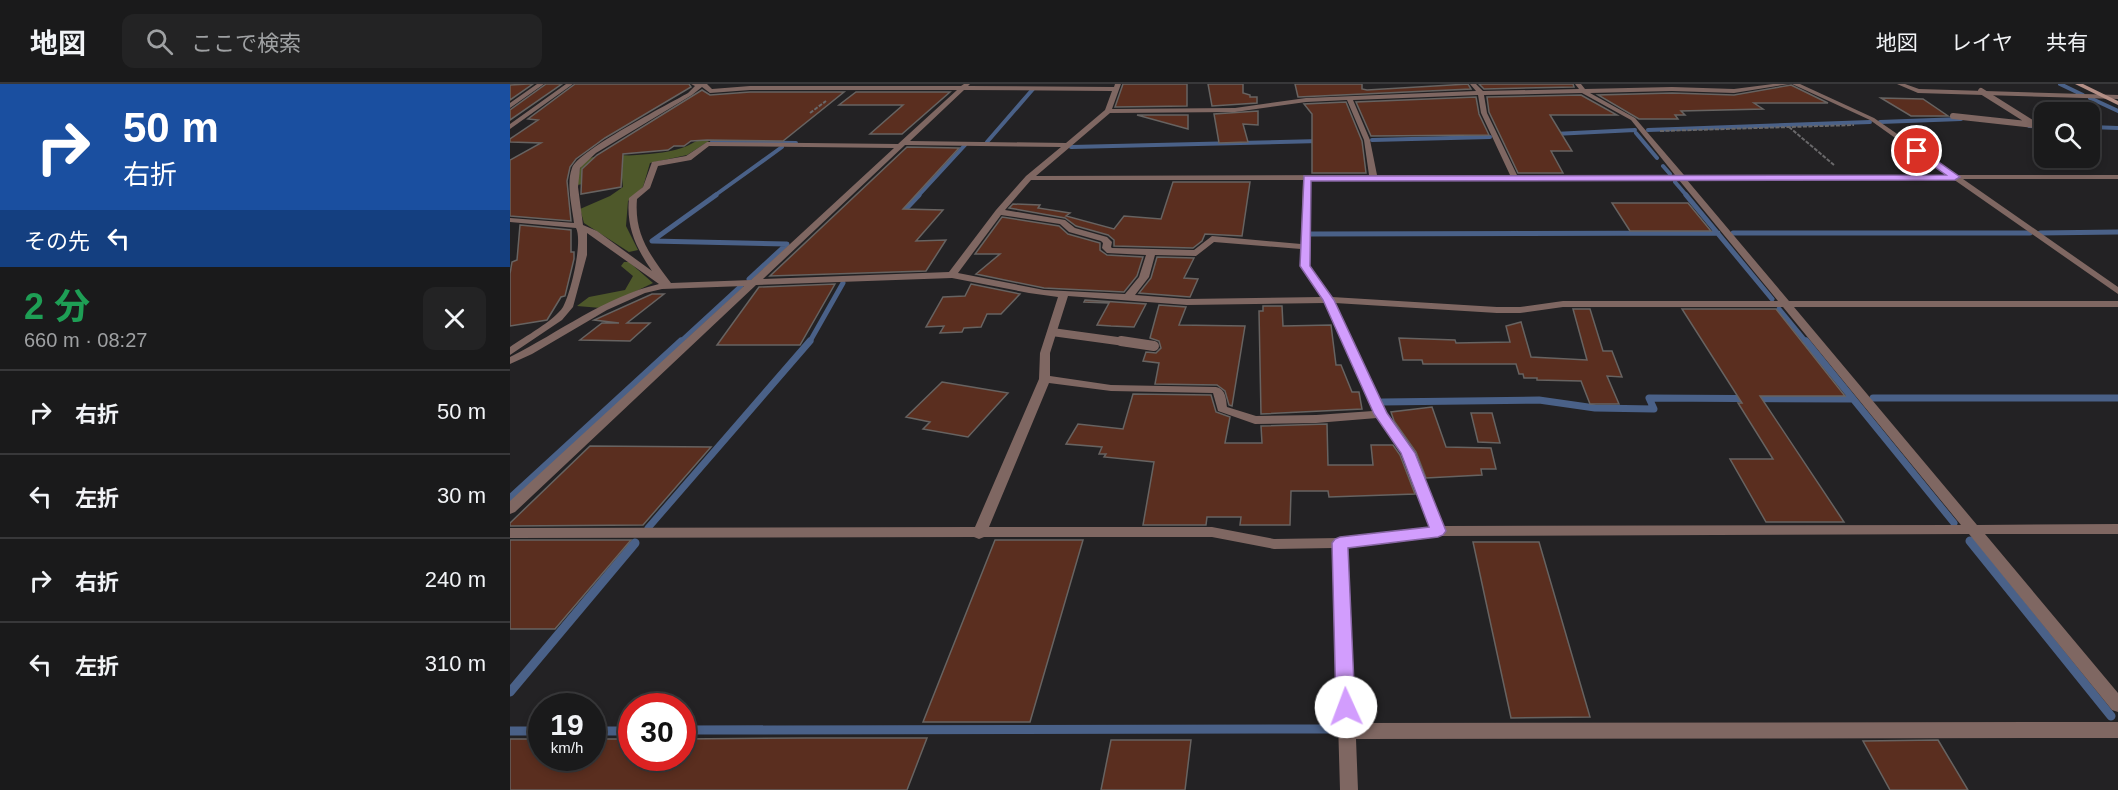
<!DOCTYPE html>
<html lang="ja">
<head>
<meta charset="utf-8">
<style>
  body { margin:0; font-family:Arial,"Noto Sans JP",sans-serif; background:#232324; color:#f1f3f6; height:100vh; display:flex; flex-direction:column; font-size:22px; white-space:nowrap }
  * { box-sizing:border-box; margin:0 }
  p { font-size:20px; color:#9fa1a3 }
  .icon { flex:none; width:33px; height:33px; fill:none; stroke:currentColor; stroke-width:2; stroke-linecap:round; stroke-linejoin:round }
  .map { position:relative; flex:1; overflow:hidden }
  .sheet { display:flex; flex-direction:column; background:#1a1a1b; width:510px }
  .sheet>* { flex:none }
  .top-card { background:#1a4fa0; color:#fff; overflow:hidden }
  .fabs { position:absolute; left:1524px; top:18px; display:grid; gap:12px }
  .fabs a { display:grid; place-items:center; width:66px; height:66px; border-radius:12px; background:#1a1a1b; box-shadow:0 3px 9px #0003,0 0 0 2px #38383a; font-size:30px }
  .speed { position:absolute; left:18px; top:609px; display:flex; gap:12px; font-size:30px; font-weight:700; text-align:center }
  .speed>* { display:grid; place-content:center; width:78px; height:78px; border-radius:50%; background:#1a1a1b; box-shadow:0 3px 9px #0003,0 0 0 2px #38383a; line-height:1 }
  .speed small { font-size:15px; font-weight:400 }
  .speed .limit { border:9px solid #d22; background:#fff; color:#111 }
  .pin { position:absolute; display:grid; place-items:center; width:51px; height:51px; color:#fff; margin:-26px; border:3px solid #fff; border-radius:50%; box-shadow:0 2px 6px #0007 }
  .me { position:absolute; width:66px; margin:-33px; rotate:358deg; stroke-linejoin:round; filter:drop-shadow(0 0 4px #0008) }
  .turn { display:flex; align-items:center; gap:21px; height:126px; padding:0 24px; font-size:27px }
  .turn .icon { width:78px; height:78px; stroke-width:2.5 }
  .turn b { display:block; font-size:42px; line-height:51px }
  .then { display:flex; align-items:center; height:57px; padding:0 24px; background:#0003; gap:12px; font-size:22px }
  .round { display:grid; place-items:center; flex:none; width:63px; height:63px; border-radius:12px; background:#232324 }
  .overview { display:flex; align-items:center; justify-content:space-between; height:102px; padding:0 24px }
  h1 { font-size:36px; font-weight:700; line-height:45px; color:#1e9e55 }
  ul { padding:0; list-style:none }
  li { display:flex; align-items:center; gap:18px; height:84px; padding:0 24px; border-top:2px solid #38383a }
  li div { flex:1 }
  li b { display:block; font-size:22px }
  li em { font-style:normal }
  header { display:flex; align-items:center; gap:36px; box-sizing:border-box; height:84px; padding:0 30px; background:#1a1a1b; border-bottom:2px solid #38383a }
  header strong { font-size:28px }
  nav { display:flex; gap:33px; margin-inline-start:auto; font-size:21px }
  .search { width:420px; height:54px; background:#232324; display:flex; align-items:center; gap:15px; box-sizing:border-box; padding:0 21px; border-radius:12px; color:#9fa1a3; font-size:22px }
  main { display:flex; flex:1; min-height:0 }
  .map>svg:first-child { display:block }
</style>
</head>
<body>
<header>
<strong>地図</strong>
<div class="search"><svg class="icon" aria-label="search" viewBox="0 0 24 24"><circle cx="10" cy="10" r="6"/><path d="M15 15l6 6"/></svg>ここで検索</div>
<nav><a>地図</a><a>レイヤ</a><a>共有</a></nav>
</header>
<main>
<section class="sheet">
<div class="top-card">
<div class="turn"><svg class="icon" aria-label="right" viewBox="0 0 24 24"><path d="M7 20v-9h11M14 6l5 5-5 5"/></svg><div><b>50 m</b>右折</div></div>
<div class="then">その先<svg class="icon" aria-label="left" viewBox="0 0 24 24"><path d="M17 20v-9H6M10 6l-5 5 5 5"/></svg></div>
</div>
<div class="overview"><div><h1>2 分</h1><p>660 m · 08:27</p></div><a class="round"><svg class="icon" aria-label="close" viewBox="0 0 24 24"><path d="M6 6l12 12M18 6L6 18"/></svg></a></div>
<ul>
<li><svg class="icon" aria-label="right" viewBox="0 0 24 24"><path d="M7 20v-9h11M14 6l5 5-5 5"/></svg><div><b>右折</b></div><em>50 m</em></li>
<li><svg class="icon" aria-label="left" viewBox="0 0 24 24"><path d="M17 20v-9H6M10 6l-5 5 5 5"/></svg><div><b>左折</b></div><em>30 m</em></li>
<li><svg class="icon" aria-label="right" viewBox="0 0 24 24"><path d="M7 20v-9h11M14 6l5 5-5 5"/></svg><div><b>右折</b></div><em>240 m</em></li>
<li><svg class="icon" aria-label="left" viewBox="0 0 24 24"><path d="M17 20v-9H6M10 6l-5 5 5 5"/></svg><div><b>左折</b></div><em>310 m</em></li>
</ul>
</section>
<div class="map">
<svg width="1608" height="706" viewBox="0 0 1608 706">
  <rect width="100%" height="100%" fill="#232224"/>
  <path fill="#4e582a" d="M207 52 177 71 140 79 133 103 118 117 116 142 128 166 119 168 74 139 70 125 100 112 113 103 112 94 67 101C69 92 68 81 77 76 92 67 111 73 127 71 142 70 164 68 177 62 190 55 193 54 207 52Z
    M114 178H119L143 199 91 224 67 222 79 213 115 206 123 192 111 182Z"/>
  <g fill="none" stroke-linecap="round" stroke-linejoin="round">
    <path stroke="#4a6188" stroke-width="4" d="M1550 0 1573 11
      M1580 14 1608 27
      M1370 38 1451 35
      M1519 42 1534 43
      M1580 43 1608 44
      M1138 46 1360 38
      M1126 49 1147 74
      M1044 50 1125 46
      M862 56 980 53
      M202 58 286 59
      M477 58 523 5
      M561 63 810 57
      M1153 82 1160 90
      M1165 98 1177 112
      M204 112 272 63
      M408 112 455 61"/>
    <path stroke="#4a6188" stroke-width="5" d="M206 111 142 157 277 160 239 195
      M1176 111 1262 215
      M391 130 409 111
      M1223 149H1520
      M1530 149 1608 148
      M801 150 1208 149
      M1269 225 1297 259
      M169 259 231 202
      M299 259 333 199"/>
    <path stroke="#4a6188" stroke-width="7" d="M1296 257 1444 439
      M1363 314H1608
      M872 318 1029 316 1085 324 1144 325 1139 314 1343 315
      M0 414 171 257
      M138 444 300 257"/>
    <path stroke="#4a6188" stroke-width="9" d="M1460 457 1601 632
      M0 608 125 459
      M172 646 828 645
      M0 647H32
      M82 647H122"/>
  </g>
  <path fill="#5a2e1f" stroke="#676361" stroke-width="1.5" d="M18 0H23L0 16V1Z
    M36 0H52L0 36V26Z
    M65 0H179L181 3 95 54 66 75 60 83 57 97 61 137 0 132V76L31 59 0 58V55L28 36 18 35Z
    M613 0H677V22L605 23Z
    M698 0H733V9L740 11V13H747V19L702 22Z
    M785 0H852V5L857 6 958 0 961 5 788 13Z
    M969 0H1063L1064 3 974 5Z
    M1281 1 1318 19H1244L1253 25 1171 27 1175 31H1165L1168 35H1129L1088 11 1162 9 1224 11Z
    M192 6 200 11 240 8H334L273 57 197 56 181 57 174 62H164L158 66 113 70 111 103 71 110 72 85 87 71Z
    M346 8H440L392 50H360L393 21H329Z
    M1071 11 1107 31H1040L1062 67H1041L1053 89H1008L979 28 977 13Z
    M966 13 969 30 979 51 861 52 846 18Z
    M1371 14 1413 15 1438 32H1401Z
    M836 18 852 57 856 89H802V30L794 20Z
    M748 27V41L733 40 738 58 709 59 704 30Z
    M627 31H678V45Z
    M397 63 449 64 393 125 433 126 406 157 436 156 416 187 260 192Z
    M663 98H740L732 152 695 150 692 157 683 164 604 162V156L598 151 566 142 555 134 499 124 503 120 530 121 528 124 560 129 556 132 604 145 614 132 651 135Z
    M1102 119H1178L1201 147H1120Z
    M492 133 549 142 558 150 590 159V166L597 171 633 173 627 192 614 208 534 204 466 190 490 170H465Z
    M10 141 61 146V168H64V175L55 212 51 213 37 236 0 242V190L2 178 7 176Z
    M647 173 684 174 674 194 688 195 680 213 629 209 641 194Z
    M325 200 290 261H207L249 203Z
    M461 200 510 210 491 230H477L471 243 454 244 452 248 430 249 434 242 416 243 433 213 455 212Z
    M142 210H154L117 239H140L120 257 70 256 92 239H109L84 236Z
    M575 216 636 220 624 243 601 242 587 241 599 219 574 218Z
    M649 221 676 223 669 241 735 242 722 322 719 321 715 307 707 301 645 300 649 279 633 277 636 268 646 269 651 264 649 257 640 254Z
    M753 222H772L773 242 821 241 826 281H831L842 308H849L852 325 751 330 749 227H753Z
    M1063 225H1080L1093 267H1102L1112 293 1097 292 1109 320H1080L1071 297 1027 296V294H1014L1013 290H1009L1006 280H913L912 276H893L889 254 945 256 946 259 1000 258 996 242 1011 238 1021 273 1077 276Z
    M1172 225H1266L1335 312H1250L1334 438H1256L1220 375H1263L1228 319H1232Z
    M432 298 498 309 458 353 413 345 420 338 396 333Z
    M623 310 701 311 706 328 720 333 715 359H752L751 342 817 340 818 381H863L861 361H883L890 371 905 410 819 413 818 407H781L780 441H730L731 433H697L696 441H633L644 378 594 373 596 370H589L592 363 556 360 568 340 613 345Z
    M922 323 936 363 981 364 986 385H971L972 391 916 394 906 368 884 337 881 328Z
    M961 329H982L990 359 968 358Z
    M80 362 201 363 133 441 0 442V439Z
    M0 456H121L45 545H0Z
    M485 456H573L520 638H413Z
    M963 458H1029L1080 633 1001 634Z
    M296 654H417L397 706H0V655H32V674H82V655H122V674H172V655Z
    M601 656H681L675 706H591Z
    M1428 656 1458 706H1380L1353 657Z"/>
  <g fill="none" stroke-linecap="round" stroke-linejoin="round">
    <path stroke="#69686a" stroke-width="2" stroke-dasharray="4 1.5" stroke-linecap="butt" d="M300 29 316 17
      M1279 43 1324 81
      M1150 47 1344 41"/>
    <path stroke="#7f6762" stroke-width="6" d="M1443 32 1525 41 1471 7"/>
    <path stroke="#7f6762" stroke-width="8" d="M542 248 622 259"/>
    <path stroke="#7f6762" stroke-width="10" d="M611 257 644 262"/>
    <path fill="#7f6762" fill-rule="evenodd" d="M27 0H34L0 24V19Z
      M56 0H63L0 45V40Z
      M181 0H197L202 5 240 2H451L454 0H460L458 2 604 3 605 0H611L602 25 725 24 796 14 966 7 960 0H966L973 7 1069 5 1065 0H1071L1075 5 1162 3 1224 5 1263 0H1279L1224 9 1162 7 1080 9 1125 34 1174 91H1437L1360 36 1282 0H1290L1364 34 1447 91H1608V95H1453L1608 203V210L1443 95 1177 96 1279 217H1608V223H1284L1467 441 1608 440V450H1475L1608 609V628L1602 626 1459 450 928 452 837 463 845 639 1608 638V654L846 655 848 706H830L823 464 764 465 702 453H474L469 455 464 453 0 454V444L465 443 529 295 530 269 548 213 519 209 442 194 246 201 5 428 0 430V417L234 202 152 205 135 209 97 226 22 270 0 280V273C50 248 94 213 149 200L77 149V171L63 223 52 236 0 271V263C14 253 44 237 53 223 61 209 73 157 66 144L0 138V134L64 139C62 122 56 100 62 84 69 66 157 21 178 9L185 2ZM192 3 200 9 240 6H447L388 60 197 58 176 72 142 78 133 103 119 114C116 143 126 164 142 187L87 147 73 141 68 103 70 84 86 69 182 11ZM454 6 602 7 595 26 556 59 400 57ZM1072 9 1121 36 1165 91H1007L977 29 974 11ZM968 11 971 29 1000 91H867L860 56 843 16ZM837 16 854 56 859 91 526 92 600 29 725 28 796 18ZM395 61 551 63 516 92 486 126 439 188 253 195ZM199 62 384 64 241 196 161 199C140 171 124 151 127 115L140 104 148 82 181 76ZM521 96H793L791 160 702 152 684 166 602 164 601 163 602 158 597 153 565 144 555 136 495 126ZM801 96H1169L1268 217H1053L1010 223H987L822 213 800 182ZM491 131 550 140 559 148 591 157 593 159 592 164 597 169 636 171 629 193 615 210 534 206 448 189ZM704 158 791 165 790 182 812 213 677 215 625 211 639 193 645 171 686 172ZM558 212 677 221 815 219 863 327 806 331 746 332 717 323C716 315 716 305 706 303L601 301 540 292V269ZM825 219 987 229H1010L1053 223H1273L1451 441 933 442 904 369 876 330ZM539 299 601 307 703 309 708 327 745 340 806 339 867 334 892 370 920 443 830 454 764 455 702 443H479Z
      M1387 0H1395L1409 5 1608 11V15L1408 9Z"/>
    <path fill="#b48f86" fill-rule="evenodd" d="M1565 0H1573L1608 17V21Z"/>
  </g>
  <path fill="#d29dfd" stroke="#8866a4" stroke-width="1.5" d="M1404 65H1410L1450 93 1445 96 801 97 800 182 824 216 877 329 905 369 936 447 933 451 928 453 838 464 845 623 842 629 836 632 829 629 826 623 822 459 825 455 830 453 919 443 891 369 864 330 813 216 790 182 794 92 1436 91 1404 68Z"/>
</svg>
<div class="fabs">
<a><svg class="icon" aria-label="search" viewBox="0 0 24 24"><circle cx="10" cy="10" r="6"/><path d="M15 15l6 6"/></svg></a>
</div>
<div class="speed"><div>19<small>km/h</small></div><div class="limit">30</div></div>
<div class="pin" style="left:1407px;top:67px;background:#d93025"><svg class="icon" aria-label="arrive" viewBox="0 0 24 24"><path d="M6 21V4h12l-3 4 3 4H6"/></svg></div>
<svg class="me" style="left:836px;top:623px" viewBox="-20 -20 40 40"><circle r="19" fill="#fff"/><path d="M0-13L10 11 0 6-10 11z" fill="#d29dfd"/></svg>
</div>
</main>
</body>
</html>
